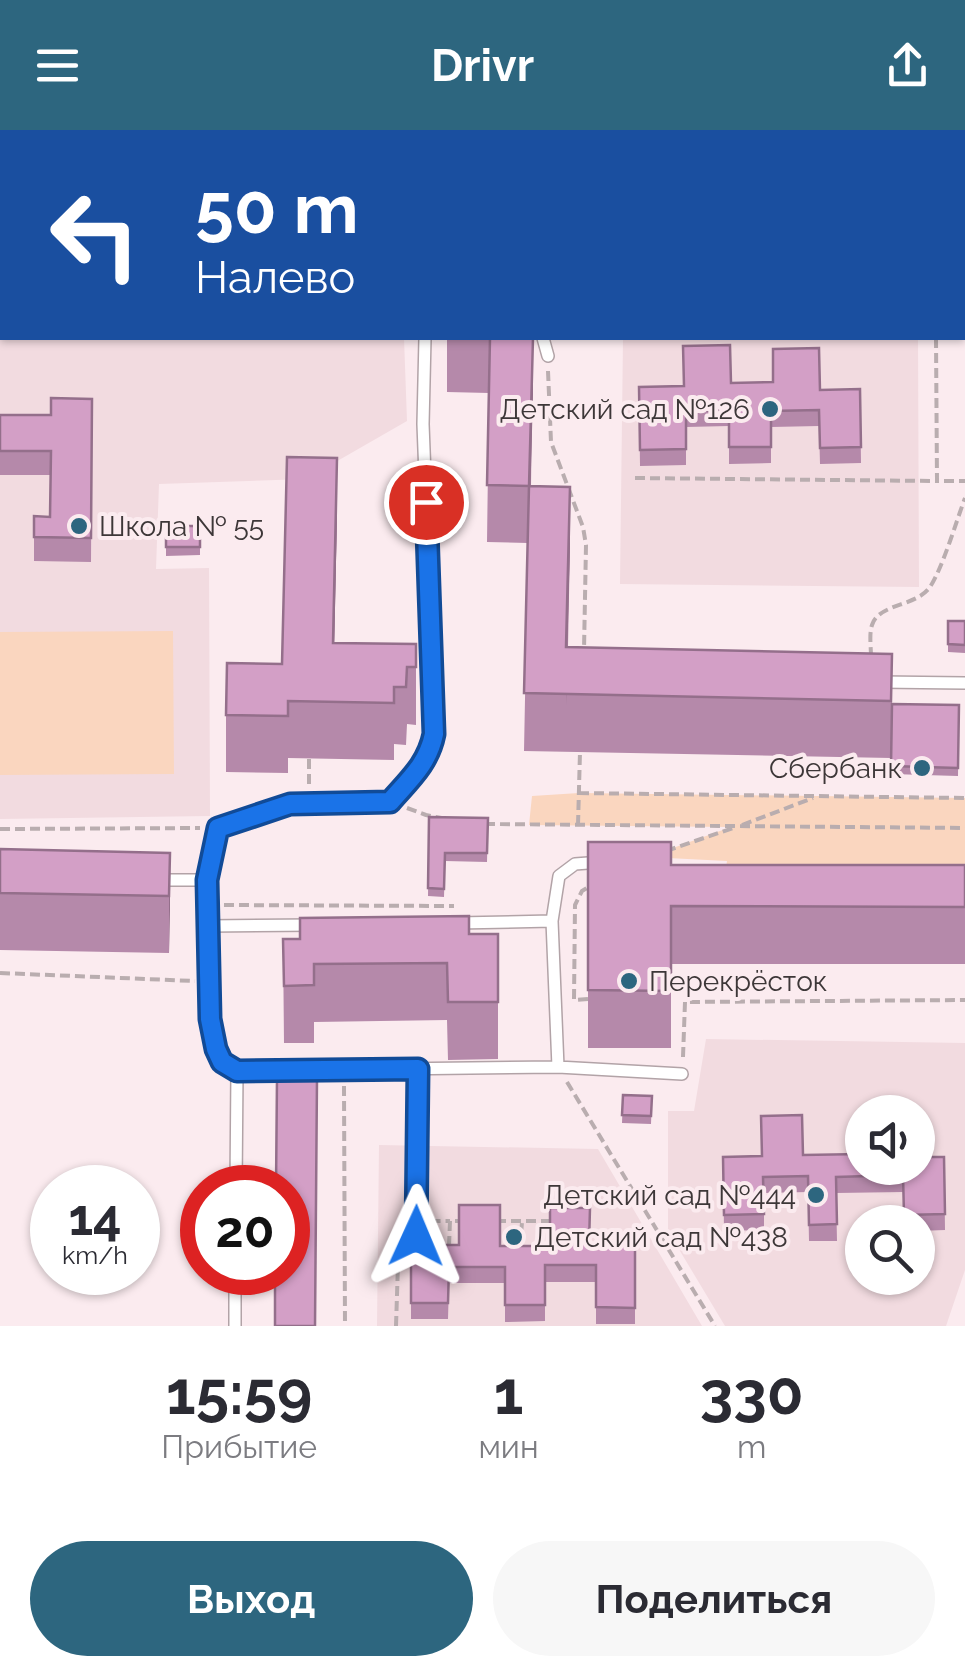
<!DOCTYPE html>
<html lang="ru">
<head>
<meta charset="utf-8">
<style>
  body { margin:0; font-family:Raleway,sans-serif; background:#f7f7f7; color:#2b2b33; height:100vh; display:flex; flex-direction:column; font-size:38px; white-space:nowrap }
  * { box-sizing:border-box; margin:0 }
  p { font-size:32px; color:#7c7c81 }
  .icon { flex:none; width:55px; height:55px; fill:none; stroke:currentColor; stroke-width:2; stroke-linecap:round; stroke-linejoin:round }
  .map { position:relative; height:1196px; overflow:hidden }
  .side { display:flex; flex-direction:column; background:#fff; flex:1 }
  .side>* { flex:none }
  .guide { position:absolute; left:0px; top:0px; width:965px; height:210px; box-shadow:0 2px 8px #0004; background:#1a4fa0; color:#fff; overflow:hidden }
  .buttons { position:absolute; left:845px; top:965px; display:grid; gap:20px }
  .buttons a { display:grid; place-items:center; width:90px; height:90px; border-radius:50%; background:#fff; box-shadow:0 2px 8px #0004; font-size:50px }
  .speed { position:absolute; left:30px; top:1035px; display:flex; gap:20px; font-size:50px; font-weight:700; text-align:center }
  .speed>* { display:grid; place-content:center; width:130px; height:130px; border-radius:50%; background:#fff; box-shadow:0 2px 8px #0004; line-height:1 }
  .speed small { font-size:25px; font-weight:400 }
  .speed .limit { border:15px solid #d22; background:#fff; color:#111 }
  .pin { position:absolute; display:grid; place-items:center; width:85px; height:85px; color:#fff; margin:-42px; border:5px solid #fff; border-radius:50%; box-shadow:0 2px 10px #0007 }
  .me { position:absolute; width:110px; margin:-55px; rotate:1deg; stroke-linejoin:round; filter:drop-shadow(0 0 8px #0008) }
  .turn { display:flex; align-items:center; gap:35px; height:210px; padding:0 30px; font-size:45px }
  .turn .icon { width:130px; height:130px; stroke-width:2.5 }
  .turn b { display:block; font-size:70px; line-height:85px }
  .eta { display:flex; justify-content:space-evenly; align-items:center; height:170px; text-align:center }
  .eta b { font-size:60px; font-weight:700; line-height:70px }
  .cta { display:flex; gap:20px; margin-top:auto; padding:20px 30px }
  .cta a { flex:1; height:115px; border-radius:60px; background:#2d667f; color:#fff; font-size:40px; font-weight:700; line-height:115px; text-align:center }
  .cta a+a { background:#f7f7f7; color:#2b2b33 }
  header { display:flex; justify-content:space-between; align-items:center; height:130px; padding:0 30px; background:#2d667f; color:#fff; font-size:45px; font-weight:700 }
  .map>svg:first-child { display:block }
</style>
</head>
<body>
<header><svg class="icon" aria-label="menu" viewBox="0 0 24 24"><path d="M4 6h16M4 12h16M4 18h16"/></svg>Drivr<svg class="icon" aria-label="share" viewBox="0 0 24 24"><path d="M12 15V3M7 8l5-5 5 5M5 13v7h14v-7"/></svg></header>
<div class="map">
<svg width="965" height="1196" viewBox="0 0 965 1196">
  <rect width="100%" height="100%" fill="#fbebef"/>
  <path fill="#f2dbe0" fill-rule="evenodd" d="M0 84H2V208H404L407 291 306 349 159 354 156 439 209 438 210 686 0 689Z
    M623 208H918L919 457 620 454Z
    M706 909 965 913V1140L946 1196H725L668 1101V981H694ZM862 982H918V1038H862ZM862 1092H918V1148H862Z
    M379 1015 598 1019 702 1196H377Z"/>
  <path fill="#fad6bf" d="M173 501 174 644 0 645V502Z
    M579 663 965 668V753L725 744 727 731 648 727 731 697 529 695 532 666Z"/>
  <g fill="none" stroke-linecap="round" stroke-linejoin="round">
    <g stroke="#b2a3a7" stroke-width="14">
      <path id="lane" d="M79 0V2
        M323 0V2
        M506 2 507 0
        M962 10H965
        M543 208 548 226
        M879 552 965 553
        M158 750H207L210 889 216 919 222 932 237 941 558 937 682 944
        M207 750 218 698 290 674 389 672C409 651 428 634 435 605L423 294 425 208
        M552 791 558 937
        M457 793 552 791 559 746 575 734 601 732
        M208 796 314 795
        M236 1058 237 941
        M415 1106 418 939
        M235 1196V1142"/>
    </g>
    <path stroke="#b9adaf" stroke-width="4" stroke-dasharray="10 5" stroke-linecap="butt" d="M828 0V2
      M962 104H965
      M936 208 937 351H965
      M548 241 551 312 583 397 586 415 584 520
      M635 348 937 351
      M871 527C871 517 869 504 872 495 879 473 916 477 930 457 943 437 956 392 965 368
      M309 629V659
      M579 663 965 668
      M407 678 426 685 441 688
      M485 694 965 698
      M578 695 580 622
      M742 695 813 668
      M0 699 200 698
      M666 721 733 698
      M224 775 454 776
      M0 843 195 851
      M588 869 574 870 575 775 582 761 590 756
      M683 927 685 872 965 870
      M567 952 715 1196
      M344 956 345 1196
      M431 1089 435 1091H450
      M496 1091H551
      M449 1116 450 1091H461
      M520 1118 522 1092
      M396 1196 398 1134 407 1129 415 1128"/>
    <use href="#lane" stroke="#fff" stroke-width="11"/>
  </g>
  <path fill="#b589aa" d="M104 0H161V2H104Z
    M762 0H797V2H762Z
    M447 208H533L531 356 570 414 568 517 892 524V574L959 575 958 646 891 644V628L524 621 528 413 487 412 489 263 447 262Z
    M731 253 820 260 860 259 861 333 820 334 819 296 771 297V333L729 334V296L686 297V335L640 336 639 257 683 256Z
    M92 269 91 432 34 431V386L50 387V345H0V285H51Z
    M337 385 334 513 416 514V595L407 594 406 615 394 614V630L288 628V643L226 642V585L282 534Z
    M166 396H200V425L166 426Z
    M948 491H965V523L948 522Z
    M429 687 488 688 487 732 445 731 444 767 428 766Z
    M588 712 671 735H965V834H671V918H588Z
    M0 719 170 723 169 823 0 820Z
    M498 804V929L448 930 447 890 314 892V913H284L283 809Z
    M623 965 652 966 651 994 622 993Z
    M803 1025 862 1038 944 1027 945 1100 918 1101V1092H904L903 1062 836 1063 837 1111H809L808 1062 764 1063V1100L724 1101 723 1027Z
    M411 1115 500 1116 635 1115V1194H596V1152H545V1191L505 1192V1153H449L448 1189H411Z"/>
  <path fill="#946f8b" d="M533 208V264L529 413V356Z
    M337 328V385L333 570V513Z
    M570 357V414L566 575V517Z
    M170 723V780L169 823V766Z"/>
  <path fill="#d39fc6" stroke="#946f8b" stroke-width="2.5" d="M490 208H533L529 356 487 355Z
    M730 215 731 253 773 252V219L819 218 820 260 860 259 861 317 820 318 819 280 771 281V317H729V280L686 281V319L640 320 639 257 684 256 683 216Z
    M51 268 92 269 91 408 34 407V386L50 387 51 321H0V285H51Z
    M287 327 337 328 333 513 416 514V537H407L406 557H394V573L288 571V586L226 585 227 533 282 534Z
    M529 356 570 357 566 517 892 524 891 571 524 563Z
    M166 396H200V417H166Z
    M948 491H965V515L948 514Z
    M892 574 959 575 958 638 891 636Z
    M429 687 488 688 487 723H445L444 759 428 758Z
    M588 712H671V735H965V777L671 776V861L588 860Z
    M0 719 170 723 169 766 0 763Z
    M469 786V804H498V872H448L447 833 314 834V855L284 856 283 809H300V788Z
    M277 948H317L315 1196H275V1142H288V1058H276Z
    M623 965 652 966 651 986 622 985Z
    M802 985 803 1025 862 1024V1038H918V1027H944L945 1084 904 1085 903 1045 836 1047 837 1094 809 1095 808 1046 763 1047 764 1084 724 1085 723 1027 762 1026 761 986Z
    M459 1075H500V1116H550V1078H590L589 1115H635V1178L596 1177V1135H545V1175H505V1137H449L448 1173H411V1115H459Z"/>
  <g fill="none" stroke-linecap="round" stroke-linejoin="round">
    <g stroke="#114b97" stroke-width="25">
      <path id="route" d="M416 1106 418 939 237 941 222 932 216 919 210 889 207 750 218 698 290 674 390 672C409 650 428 634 434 604L426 372"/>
    </g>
    <use href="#route" stroke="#1a73e8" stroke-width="18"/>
  </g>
  <g fill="#2d667f" stroke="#fbebef" stroke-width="4">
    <circle cx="770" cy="279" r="10"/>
    <circle cx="79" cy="396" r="10"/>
    <circle cx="922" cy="638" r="10"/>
    <circle cx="629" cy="851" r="10"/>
    <circle cx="816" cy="1065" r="10"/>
    <circle cx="514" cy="1107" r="10"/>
  </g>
  <g text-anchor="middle" stroke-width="8" stroke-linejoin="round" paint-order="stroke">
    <g font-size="28" fill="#3d3738" stroke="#fbebef" text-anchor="end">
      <text x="750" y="289">Детский сад №126</text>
      <text x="99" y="406" text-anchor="start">Школа № 55</text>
      <text x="902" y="648">Сбербанк</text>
      <text x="649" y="861" text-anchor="start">Перекрёсток</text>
      <text x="796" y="1075">Детский сад №444</text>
      <text x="534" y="1117" text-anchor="start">Детский сад №438</text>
    </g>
  </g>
</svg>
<div class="buttons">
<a><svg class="icon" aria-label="sound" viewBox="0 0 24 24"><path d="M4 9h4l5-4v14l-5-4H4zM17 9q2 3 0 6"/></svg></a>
<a><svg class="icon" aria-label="search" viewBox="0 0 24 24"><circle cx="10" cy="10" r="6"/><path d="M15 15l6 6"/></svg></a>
</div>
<div class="speed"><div>14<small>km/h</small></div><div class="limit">20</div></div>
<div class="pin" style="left:426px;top:372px;background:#d93025"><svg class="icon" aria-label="arrive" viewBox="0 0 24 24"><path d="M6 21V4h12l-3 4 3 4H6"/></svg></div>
<svg class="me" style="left:416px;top:1106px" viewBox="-20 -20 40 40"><path d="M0-17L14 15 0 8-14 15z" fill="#1a73e8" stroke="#fff" stroke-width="4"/></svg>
<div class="guide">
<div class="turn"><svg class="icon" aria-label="left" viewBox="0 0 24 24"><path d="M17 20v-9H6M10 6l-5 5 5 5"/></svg><div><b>50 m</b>Налево</div></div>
</div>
</div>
<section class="side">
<div class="eta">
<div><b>15:59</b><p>Прибытие</p></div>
<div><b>1</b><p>мин</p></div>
<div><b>330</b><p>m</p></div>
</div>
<div class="cta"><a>Выход</a><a>Поделиться</a></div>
</section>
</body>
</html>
